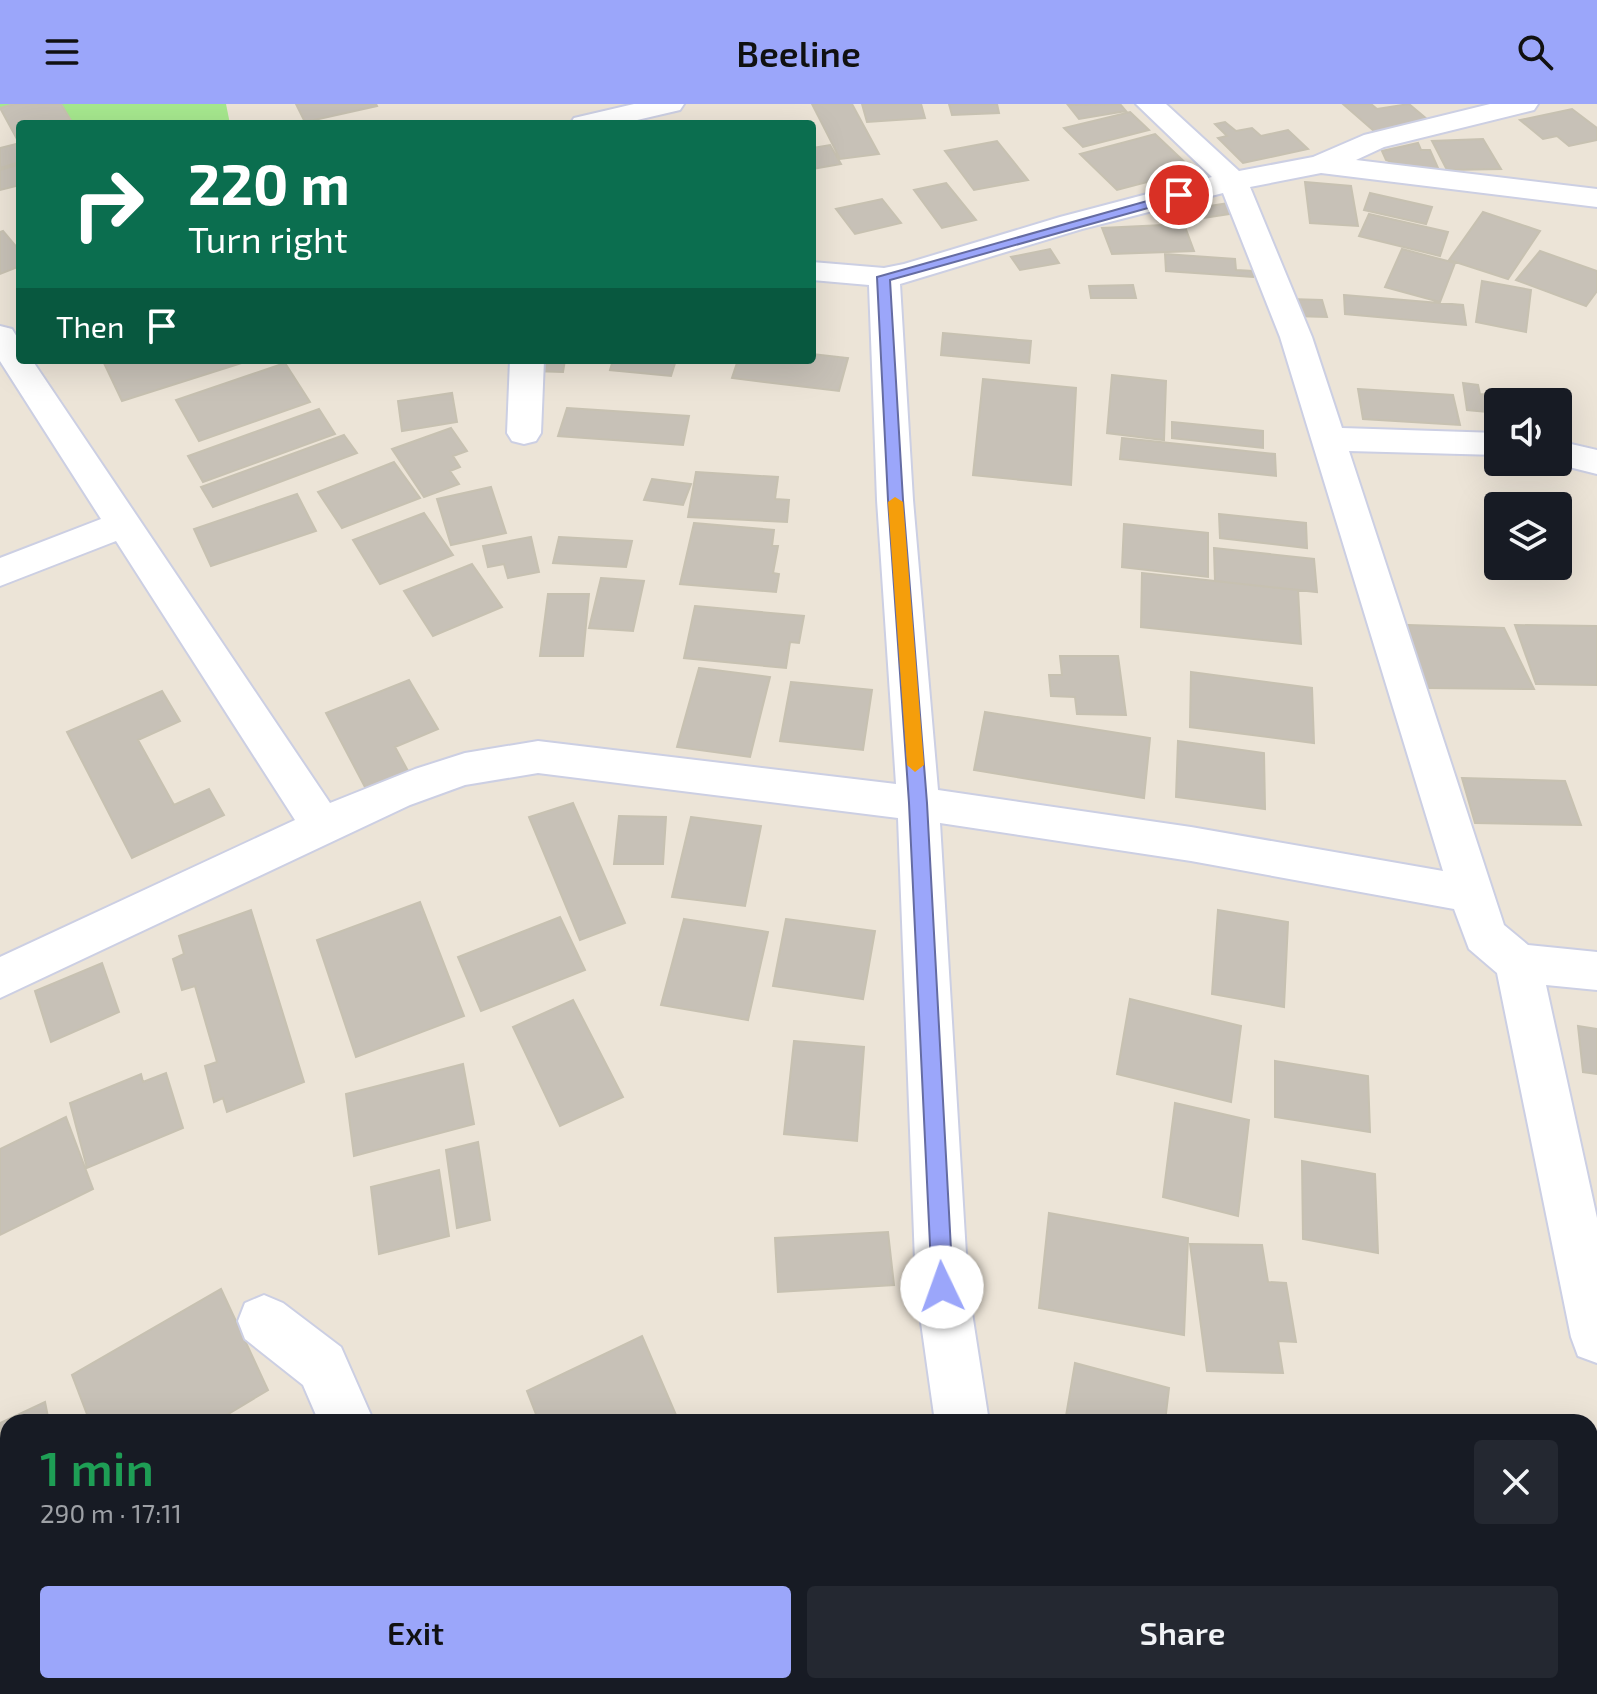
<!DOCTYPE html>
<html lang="en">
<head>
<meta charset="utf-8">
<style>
  body { margin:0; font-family:"Exo 2",sans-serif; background:#242831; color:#f1f3f6; height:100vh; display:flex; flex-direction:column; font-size:30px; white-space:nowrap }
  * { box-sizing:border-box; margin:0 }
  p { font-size:26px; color:#9ea1a6 }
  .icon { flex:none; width:44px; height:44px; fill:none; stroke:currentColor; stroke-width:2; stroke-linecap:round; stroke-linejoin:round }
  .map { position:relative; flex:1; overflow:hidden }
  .drawer { position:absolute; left:0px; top:1310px; width:1598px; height:280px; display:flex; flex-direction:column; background:#171b24; border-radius:24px 24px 0 0; box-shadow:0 8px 32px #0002 }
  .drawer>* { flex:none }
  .guide { position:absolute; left:16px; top:16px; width:800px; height:244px; border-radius:8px; box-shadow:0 8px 32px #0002; background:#0b6e4f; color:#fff; overflow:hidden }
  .controls { position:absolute; left:1484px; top:284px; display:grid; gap:16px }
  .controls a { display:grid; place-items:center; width:88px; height:88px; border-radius:8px; background:#171b24; box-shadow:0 8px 32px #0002; font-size:40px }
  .pin { position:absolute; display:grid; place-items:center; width:68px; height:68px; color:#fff; margin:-34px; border:4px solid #fff; border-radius:50%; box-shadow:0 2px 8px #0007 }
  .me { position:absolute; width:88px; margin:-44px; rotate:357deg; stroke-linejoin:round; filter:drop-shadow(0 0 6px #0008) }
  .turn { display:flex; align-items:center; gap:28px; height:168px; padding:0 40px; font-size:36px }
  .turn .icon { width:104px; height:104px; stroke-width:2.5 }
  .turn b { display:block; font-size:56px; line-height:68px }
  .then { display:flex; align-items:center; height:76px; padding:0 40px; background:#0003; gap:16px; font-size:30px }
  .round { display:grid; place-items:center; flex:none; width:84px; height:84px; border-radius:8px; background:#242831 }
  .overview { display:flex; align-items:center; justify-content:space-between; height:136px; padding:0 40px }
  h1 { font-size:48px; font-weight:600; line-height:60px; color:#1e9e55 }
  .cta { display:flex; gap:16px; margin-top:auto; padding:16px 40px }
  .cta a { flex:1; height:92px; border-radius:8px; background:#9ba6fa; color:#111; font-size:32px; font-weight:600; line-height:92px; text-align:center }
  .cta a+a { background:#242831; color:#f1f3f6 }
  header { display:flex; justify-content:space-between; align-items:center; height:104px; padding:0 40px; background:#9ba6fa; color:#111; font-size:36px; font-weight:600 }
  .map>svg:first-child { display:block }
</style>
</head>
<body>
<header><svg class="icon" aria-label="menu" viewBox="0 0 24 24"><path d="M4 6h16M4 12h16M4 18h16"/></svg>Beeline<svg class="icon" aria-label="search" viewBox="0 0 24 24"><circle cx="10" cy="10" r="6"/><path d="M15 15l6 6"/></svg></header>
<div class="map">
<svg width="1597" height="1590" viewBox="0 0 1597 1590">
  <rect width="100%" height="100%" fill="#ece4d7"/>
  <path fill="#a6e88e" d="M0 0H226L230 20H26L0 4Z"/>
  <path fill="#c7c1b7" stroke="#c7c1b1" stroke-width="2" d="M14 0H61L73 20H20L17 35 0 4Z
    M296 0H376L377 2 305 18Z
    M812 0H852L879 50 840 55Z
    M862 0H921L925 14 867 18Z
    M949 0H997L999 9 952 11Z
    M1120 0 1126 7 1079 15 1068 1Z
    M1343 0H1371L1377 5 1409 0 1428 16 1375 28Z
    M1572 5 1597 24V36L1569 42 1557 32 1543 35 1520 16Z
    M1130 8 1149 26 1083 43 1064 24Z
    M1225 18 1236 27 1252 24 1261 32 1288 26 1308 45 1243 59 1218 34 1227 32 1215 20Z
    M1155 30 1193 66 1117 86 1080 50Z
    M1483 35 1501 65 1447 66 1432 37Z
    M997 37 1028 76 974 86 945 47Z
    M20 39V58L0 64V44Z
    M1418 39 1421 46H1430L1438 64H1407L1386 56 1382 47Z
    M830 41 841 60 812 65V44Z
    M20 60V81L0 86V66Z
    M1305 78 1351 82 1358 122 1310 119Z
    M946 79 976 116 942 124 914 86Z
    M1370 89 1432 103 1426 120 1364 106Z
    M882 95 901 119 855 130 836 105Z
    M1228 99 1236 109 1165 120 1159 110Z
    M1483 108 1540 127 1508 175 1449 156Z
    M1369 110 1448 128 1440 152 1359 132Z
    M1184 120 1194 147 1112 150 1102 124Z
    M3 127 20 147V162L0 170V128Z
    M1050 145 1059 159 1020 166 1011 153Z
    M1402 145 1455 159 1440 198 1385 183Z
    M1540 147 1597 167V187L1586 202 1516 176Z
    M1165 150 1235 155 1236 166 1253 167V173L1166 167Z
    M1482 177 1531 186 1526 228 1476 218Z
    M1133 181 1136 194H1091L1089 182Z
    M1344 191 1463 201 1466 221 1345 210Z
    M1289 195 1322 196 1327 213 1293 212Z
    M943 229 1031 237 1029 259 941 251Z
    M812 250 848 254 839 287 732 274 738 256H812Z
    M113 256H251L122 297 104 259Z
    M534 256H565L563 268 532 267Z
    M613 256H676L671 272 610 266Z
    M285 259 310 298 199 337 176 296Z
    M1112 271 1166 277 1164 336 1107 329Z
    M983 275 1076 284 1071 381 973 371Z
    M1463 279 1478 281 1480 290 1509 293 1510 298H1498V309L1467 306Z
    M1358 285 1453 291 1460 321 1363 315Z
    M452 289 457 318 402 327 398 297Z
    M567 304 689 312 683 341 558 332Z
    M319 305 335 330 203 378 188 352Z
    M1172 318 1263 327V344L1172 334Z
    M451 324 467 347 453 352 460 363 450 367 459 380 424 393 392 345Z
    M344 331 357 349 213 403 201 383Z
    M1122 334 1275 350 1276 372 1120 355Z
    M394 358 420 394 342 424 318 388Z
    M696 368 778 373 775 395 789 396 787 418 688 413Z
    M652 375 691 380 683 401 644 396Z
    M491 383 506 429 451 441 437 395Z
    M297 390 316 427 211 462 194 425Z
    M424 409 453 451 380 480 353 436Z
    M1219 410 1306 419 1307 444 1220 434Z
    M694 419 774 426 772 442H778L773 469 779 470 776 488 680 480Z
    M1124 420 1208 429V473L1122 463Z
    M531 433 539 468 508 474 504 460 488 463 483 442Z
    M559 433 632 437 626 463 553 459Z
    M1214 444 1314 455 1317 488 1215 477Z
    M472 460 502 503 433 532 404 487Z
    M1142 469 1298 486 1301 540 1141 523Z
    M601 474 644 477 633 527 589 524Z
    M548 490H589L583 552H540Z
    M695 502 804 512 799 539 790 538 786 564 684 554Z
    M1408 521 1504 524 1534 585 1426 584Z
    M1515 521 1597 522V581L1536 580Z
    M1060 552H1118L1126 611 1077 610 1075 593 1051 592 1049 571H1062Z
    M699 564 770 573 750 653 677 643Z
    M1191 568 1312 584 1314 639 1190 623Z
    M409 576 438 625 395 643 408 667 366 685 326 609Z
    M791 578 872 586 863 646 780 637Z
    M162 587 180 617 138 636 174 701 209 685 224 711 132 754 67 628Z
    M985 608 1150 634 1144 694 974 666Z
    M1178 637 1264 649 1265 705 1176 693Z
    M1462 674 1565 677 1581 721 1475 719Z
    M573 699 625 819 580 836 529 713Z
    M619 712 666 713 663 760H614Z
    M691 713 761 722 745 802 672 793Z
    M420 798 464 912 356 953 317 836Z
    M251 806 304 978 227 1008 223 994 214 998 205 962 217 958 195 882 182 886 173 855 184 850 179 832Z
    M1218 806 1288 818 1284 903 1212 890Z
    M560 813 585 866 481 907 458 853Z
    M684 815 768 828 748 916 661 901Z
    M786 815 875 827 863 895 773 882Z
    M102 859 119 908 51 938 35 887Z
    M1130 895 1241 922 1231 998 1117 970Z
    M573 896 623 993 560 1022 513 923Z
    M1578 922 1597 925V970L1583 968Z
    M794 937 864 943 857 1037 784 1030Z
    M1275 957 1368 972 1370 1028 1275 1013Z
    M463 960 474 1020 354 1052 346 990Z
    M166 969 183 1024 87 1064 70 999 141 970 143 978Z
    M1175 999 1249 1016 1238 1112 1163 1093Z
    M66 1013 93 1085 0 1131V1045Z
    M478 1038 490 1116 457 1124 446 1046Z
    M1302 1057 1375 1070 1378 1149 1303 1135Z
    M439 1066 449 1132 379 1150 371 1083Z
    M1049 1109 1188 1134 1184 1231 1039 1204Z
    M888 1128 894 1181 778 1188 775 1134Z
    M1190 1140 1262 1141 1268 1178 1286 1179 1296 1238 1278 1237 1283 1269 1207 1267Z
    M221 1185 268 1286 215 1318H90L72 1271Z
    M642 1232 679 1318H539L527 1287Z
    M1075 1259 1169 1284 1165 1318H1065Z
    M45 1298 49 1318H8V1416L0 1419V1319Z
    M461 1582H603L592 1590H465Z
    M754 1582H840L846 1590H760Z
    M1272 1582H1343L1342 1590H1294Z
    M1407 1582H1508L1510 1590H1408Z"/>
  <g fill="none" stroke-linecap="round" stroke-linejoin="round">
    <g stroke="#cccfe3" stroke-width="4">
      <path id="street" d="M634 0H684L680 6 620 20H570L574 14Z
        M1136 0H1166L1239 67 1313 53 1364 31 1490 0H1538L1534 6 1384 43 1356 56 1597 85V103L1321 69 1250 83 1312 233 1342 324 1498 329V351L1349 347 1504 821 1528 841 1597 848V886L1546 881 1597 1114V1259L1578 1252 1571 1233 1497 869 1469 845 1454 805 1191 757 940 719 968 1183 989 1318H935L916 1183 898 714 538 669 465 681 410 701 0 894V853L295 716 116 437 0 482V454L101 415 0 257V222L12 225 20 238V256H32L330 699 415 665 465 649 538 637 896 680 877 396 869 181 812 176V158L884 164 904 160 1060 113 1212 73ZM1223 89 1280 233 1443 767 1191 723 938 686 913 396 900 180 1082 125Z
        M510 256H544L541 329 536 337 524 340 512 337 507 329Z
        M1558 337 1597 346V370L1549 358H1558Z
        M264 1191 283 1199 341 1243 374 1318H319L303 1281 245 1235 238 1217 245 1199Z
        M386 1582H446L449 1590H389Z
        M966 1582H1026L1027 1590H967Z"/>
    </g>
    <use href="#street" fill="#fff" fill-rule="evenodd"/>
  </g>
  <path fill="#9ba6fa" stroke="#656ca2" stroke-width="2" d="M1179 88 1185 91 1184 94 890 176 903 396 927 699 953 1183 950 1190 942 1193 935 1190 932 1183 909 699 888 396 877 173Z"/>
  <path fill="#f59e0b" d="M895 393 903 398 924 661 915 668 907 661 888 398Z"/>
</svg>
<div class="controls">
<a><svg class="icon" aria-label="sound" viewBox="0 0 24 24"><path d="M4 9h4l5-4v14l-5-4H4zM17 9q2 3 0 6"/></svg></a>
<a><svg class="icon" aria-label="layers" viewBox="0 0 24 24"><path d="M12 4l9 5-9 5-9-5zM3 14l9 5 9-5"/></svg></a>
</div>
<div class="pin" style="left:1179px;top:91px;background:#d93025"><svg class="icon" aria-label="arrive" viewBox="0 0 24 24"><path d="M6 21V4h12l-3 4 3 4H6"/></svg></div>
<svg class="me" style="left:942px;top:1183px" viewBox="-20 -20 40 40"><circle r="19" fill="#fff"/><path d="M0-13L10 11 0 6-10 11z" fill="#9ba6fa"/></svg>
<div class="guide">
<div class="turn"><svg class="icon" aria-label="right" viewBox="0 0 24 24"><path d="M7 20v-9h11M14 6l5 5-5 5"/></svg><div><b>220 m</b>Turn right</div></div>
<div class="then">Then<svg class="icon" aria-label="arrive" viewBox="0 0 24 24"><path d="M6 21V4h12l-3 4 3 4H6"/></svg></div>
</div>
<section class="drawer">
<div class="overview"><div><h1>1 min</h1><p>290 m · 17:11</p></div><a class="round"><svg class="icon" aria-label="close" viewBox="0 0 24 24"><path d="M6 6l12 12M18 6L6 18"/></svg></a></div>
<div class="cta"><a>Exit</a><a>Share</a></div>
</section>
</div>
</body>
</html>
